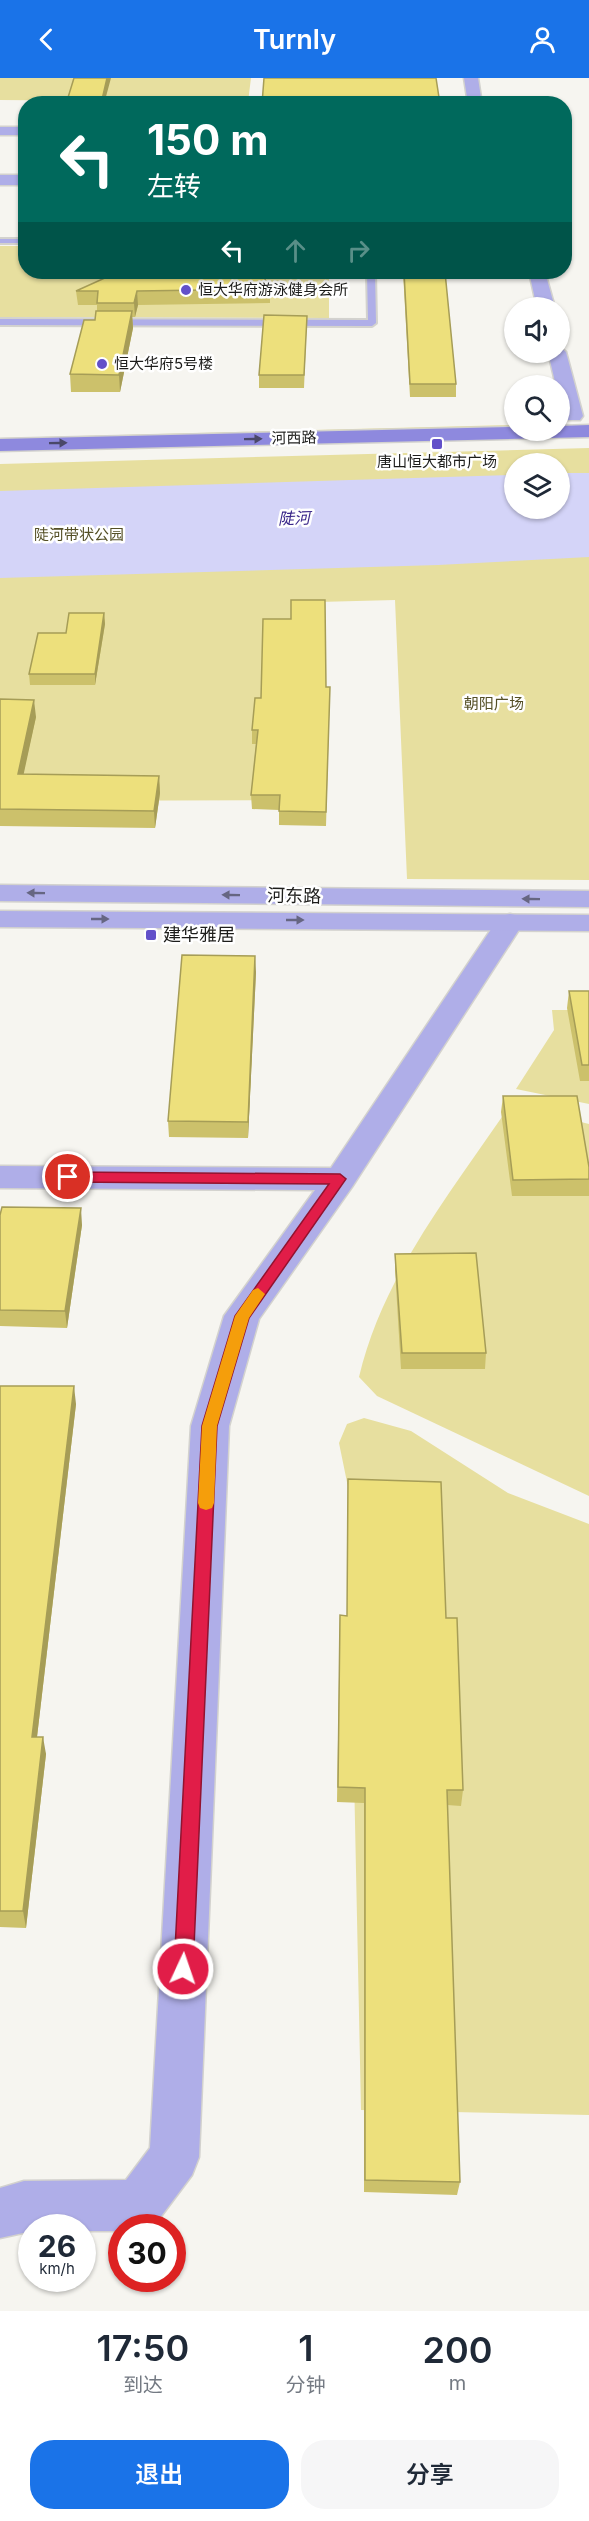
<!DOCTYPE html>
<html lang="zh">
<head>
<meta charset="utf-8">
<style>
  body { margin:0; font-family:Inter,"Noto Sans SC",sans-serif; background:#f6f6f7; color:#1f2937; height:100vh; display:flex; flex-direction:column; font-size:22px; white-space:nowrap }
  * { box-sizing:border-box; margin:0 }
  p { font-size:20px; color:#747a83 }
  .icon { flex:none; width:33px; height:33px; fill:none; stroke:currentColor; stroke-width:2; stroke-linecap:round; stroke-linejoin:round }
  .map { position:relative; height:2233px; overflow:hidden }
  .sheet { display:flex; flex-direction:column; background:#fff; flex:1 }
  .sheet>* { flex:none }
  .hud { position:absolute; left:18px; top:18px; width:554px; height:183px; border-radius:24px; box-shadow:0 2px 4px #0004; background:#00695c; color:#fff; overflow:hidden }
  .buttons { position:absolute; left:504px; top:219px; display:grid; gap:12px }
  .buttons a { display:grid; place-items:center; width:66px; height:66px; border-radius:50%; background:#fff; box-shadow:0 2px 4px #0004; font-size:30px }
  .speed { position:absolute; left:18px; top:2136px; display:flex; gap:12px; font-size:30px; font-weight:700; text-align:center }
  .speed>* { display:grid; place-content:center; width:78px; height:78px; border-radius:50%; background:#fff; box-shadow:0 2px 4px #0004; line-height:1 }
  .speed small { font-size:15px; font-weight:400 }
  .speed .limit { border:9px solid #d22; background:#fff; color:#111 }
  .pin { position:absolute; display:grid; place-items:center; width:51px; height:51px; color:#fff; margin:-26px; border:3px solid #fff; border-radius:50%; box-shadow:0 2px 6px #0007 }
  .me { position:absolute; width:66px; margin:-33px; rotate:3deg; stroke-linejoin:round; filter:drop-shadow(0 0 4px #0008) }
  .turn { display:flex; align-items:center; gap:21px; height:126px; padding:0 30px; font-size:27px }
  .turn .icon { width:78px; height:78px; stroke-width:2.5 }
  .turn b { display:block; font-size:42px; line-height:51px }
  .lanes { display:flex; align-items:center; height:57px; padding:0 30px; background:#0003; justify-content:center; gap:30px; direction:ltr }
  .lanes .off { opacity:.35 }
  .eta { display:flex; justify-content:space-evenly; align-items:center; height:102px; text-align:center }
  .eta b { font-size:36px; font-weight:600; line-height:42px }
  .primary-button { display:flex; gap:12px; margin-top:auto; padding:12px 30px }
  .primary-button a { flex:1; height:69px; border-radius:24px; background:#1a73e8; color:#fff; font-size:24px; font-weight:600; line-height:69px; text-align:center }
  .primary-button a+a { background:#f6f6f7; color:#1f2937 }
  header { display:flex; justify-content:space-between; align-items:center; height:78px; padding:0 30px; background:#1a73e8; color:#fff; font-size:27px; font-weight:600 }
  .map>svg:first-child { display:block }
</style>
</head>
<body>
<header><svg class="icon" aria-label="back" viewBox="0 0 24 24"><path d="M15 5l-7 7 7 7"/></svg>Turnly<svg class="icon" aria-label="person" viewBox="0 0 24 24"><circle cx="12" cy="8" r="4"/><path d="M4 21q1-7 8-7t8 7"/></svg></header>
<div class="map">
<svg width="589" height="2233" viewBox="0 0 589 2233">
  <rect width="100%" height="100%" fill="#f6f5f0"/>
  <path fill="#e7df9f" fill-rule="evenodd" d="M0 0H251L248 24 0 22Z
    M0 168H25L26 194H329V240L0 239Z
    M514 347V351L0 364V360Z
    M589 370V802L407 801 395 522 318 524 321 722 0 723V386ZM514 386H560V430H514Z
    M552 932H589V1026L516 1011 554 952Z
    M521 1029 589 1046V1418L377 1318 359 1299C382 1201 447 1119 504 1036Z
    M364 1340 411 1353 508 1415 589 1446V2037L361 2032 348 1409 339 1365 347 1346Z"/>
  <path fill="#d4d4f8" d="M560 395H589V479L438 487 0 500V413L514 397V430H560Z"/>
  <g fill="none" stroke-linecap="round" stroke-linejoin="round">
    <g stroke="#d3d2ce" stroke-width="4">
      <path id="service" d="M0 161H26V165H0Z
        M367 194H375L376 245 372 248 0 247V241L368 242Z"/>
    </g>
    <g stroke="#d3d2ce" stroke-width="3">
      <path id="minor" d="M464 0H478L482 26H468Z
        M0 49H26V57H0Z
        M0 97H26V107H0Z
        M529 194H545L555 230H537Z
        M560 269 566 274 583 338 580 342H566C559 332 560 319 560 308H556L548 274H560Z
        M510 836 520 838 524 844 352 1109 259 1241 229 1348 199 2079 192 2097 156 2145 145 2150H122V2153H82V2150H32V2153L0 2160V2110L24 2103 126 2102 150 2070 191 1348 224 1238 315 1112 0 1110V1088L331 1090 500 838Z"/>
    </g>
    <g stroke="#d3d2ce" stroke-width="3">
      <path id="tertiary" d="M0 807 589 813V829L0 823Z
        M0 833 589 837V853L0 849Z"/>
    </g>
    <g stroke="#d3d2ce" stroke-width="3">
      <path id="secondary" d="M589 347V359L0 373V361L514 349V352H560V348Z"/>
    </g>
    <use href="#service" fill="#afaee8" fill-rule="evenodd"/>
    <use href="#minor" fill="#afaee8" fill-rule="evenodd"/>
    <use href="#tertiary" fill="#afaee8" fill-rule="evenodd"/>
    <use href="#secondary" fill="#8e89de" fill-rule="evenodd"/>
  </g>
  <path fill="#ccc16b" d="M403 194H445L456 306V319H410Z
    M263 198 270 211V225L138 227 135 239H132L133 250 120 314H71L70 296 95 242 97 233V227H78L76 213Z
    M307 238 304 310H259V297Z
    M104 535 105 546 95 607H30L29 596 66 555Z
    M326 609H330L326 748 279 747V732L252 731 251 717 256 666H252V652L261 620Z
    M0 621 36 639 23 696 159 698 160 715 155 750 0 748Z
    M256 894 248 1060 169 1059 168 1043Z
    M569 913H589V1003H580L567 930Z
    M503 1018 589 1089V1118H512L501 1034Z
    M0 1137 82 1147 67 1250 0 1248Z
    M395 1176 486 1275 485 1291H401L395 1192Z
    M0 1308 76 1326 37 1659 46 1676 26 1850 0 1849Z
    M340 1537 446 1540 463 1712 461 1728 447 1727 460 2104 457 2117 364 2114V1725L337 1724Z"/>
  <path fill="#a69d57" d="M107 0H111L104 26H101Z
    M259 194H267L259 204Z
    M137 213 138 227 135 239 134 225Z
    M132 233 133 250 120 314 119 297Z
    M104 535 105 546 95 607V596Z
    M34 622 36 639 20 713 18 696Z
    M159 698 160 715 155 750 154 733Z
    M255 878 256 894 248 1060V1044Z
    M81 1130 82 1147 67 1250 65 1233Z
    M74 1308 76 1326 35 1676 32 1659Z
    M43 1659 46 1676 26 1850 23 1833Z"/>
  <path fill="#ede07c" stroke="#a69d57" stroke-width="1.5" d="M74 0H107L101 26H66Z
    M264 0H436L440 26H262Z
    M118 194H261L270 211 137 213 134 225H97L98 213H76Z
    M404 194H445L456 306H410Z
    M96 233H132L119 297 70 296 84 242H95Z
    M264 237 307 238 304 297H259Z
    M291 522H325L326 609H330L326 734 279 733 280 717H251L258 652H252L255 620H261L263 541H291Z
    M69 535H104L95 596H29L38 555H66Z
    M0 621 34 622 18 696 159 698 154 733 0 731Z
    M182 877 255 878 248 1044 168 1043Z
    M569 913H589V987H582Z
    M503 1018H577L589 1089V1101L513 1102Z
    M2 1129 81 1130 65 1233 0 1232V1137Z
    M476 1175 486 1275H402L395 1176Z
    M0 1308H74L32 1659H43L23 1833H0Z
    M348 1401 441 1404 446 1540H457L463 1712H447L460 2104 365 2102V1710L338 1709 340 1537 347 1538Z"/>
  <defs><path id="oneway-solid" d="M-6-.8H1V-3.2L6.5 0L1 3.2V.8H-6Z" transform="scale(1.5)"/></defs>
  <g fill="#4a4869">
    <use href="#oneway-solid" transform="translate(253 361) rotate(-1)"/>
    <use href="#oneway-solid" transform="translate(58 365) rotate(-1)"/>
  </g>
  <g fill="#666682">
    <use href="#oneway-solid" transform="translate(36 815) rotate(-179)"/>
    <use href="#oneway-solid" transform="translate(231 817) rotate(-179)"/>
    <use href="#oneway-solid" transform="translate(531 821) rotate(-179)"/>
    <use href="#oneway-solid" transform="translate(100 841)"/>
    <use href="#oneway-solid" transform="translate(295 842)"/>
  </g>
  <path fill="#e11d48" stroke="#92132f" stroke-width="1.5" d="M68 1094 340 1096 346 1101 249 1240 217 1348 193 1891 190 1897 183 1900 176 1897 174 1891 202 1348 235 1238 329 1106 68 1104 61 1099Z"/>
  <path fill="#f59e0b" d="M258 1210 265 1216 249 1240 217 1348 214 1425 212 1430 206 1432 200 1430 198 1425 202 1348 235 1238 253 1212Z"/>
  <g fill="#6250c9" stroke="#fff" stroke-width="2">
    <circle cx="186" cy="212" r="6"/>
    <circle cx="102" cy="286" r="6"/>
    <rect x="431" y="360" width="12" height="12" rx="3"/>
    <rect x="145" y="851" width="12" height="12" rx="3"/>
  </g>
  <g text-anchor="middle" stroke-width="5" stroke-linejoin="round" paint-order="stroke">
    <g font-size="15" fill="#1d1d1b" stroke="#fff" text-anchor="start">
      <text x="198" y="217">恒大华府游泳健身会所</text>
      <text x="114" y="291">恒大华府5号楼</text>
      <text x="437" y="389" text-anchor="middle">唐山恒大都市广场</text>
    </g>
    <g font-size="15" fill="#1d1d1b" stroke="#fff">
      <text transform="translate(294 360) rotate(-1)" y="5">河西路</text>
    </g>
    <g font-size="15" fill="#544f25" stroke="#fff">
      <text x="79" y="462">陡河带状公园</text>
      <text x="494" y="631">朝阳广场</text>
    </g>
    <g font-size="16" font-style="italic" fill="#3b288a" stroke="#fff">
      <text transform="translate(294 440) rotate(-2)" y="6">陡河</text>
    </g>
    <g font-size="18" fill="#1d1d1b" stroke="#fff">
      <text transform="translate(294 818) rotate(1)" y="6">河东路</text>
    </g>
    <g font-size="18" fill="#1d1d1b" stroke="#fff" text-anchor="start">
      <text x="163" y="863">建华雅居</text>
    </g>
  </g>
</svg>
<div class="buttons">
<a><svg class="icon" aria-label="sound" viewBox="0 0 24 24"><path d="M4 9h4l5-4v14l-5-4H4zM17 9q2 3 0 6"/></svg></a>
<a><svg class="icon" aria-label="search" viewBox="0 0 24 24"><circle cx="10" cy="10" r="6"/><path d="M15 15l6 6"/></svg></a>
<a><svg class="icon" aria-label="layers" viewBox="0 0 24 24"><path d="M12 4l9 5-9 5-9-5zM3 14l9 5 9-5"/></svg></a>
</div>
<div class="speed"><div>26<small>km/h</small></div><div class="limit">30</div></div>
<div class="pin" style="left:68px;top:1099px;background:#d93025"><svg class="icon" aria-label="arrive" viewBox="0 0 24 24"><path d="M6 21V4h12l-3 4 3 4H6"/></svg></div>
<svg class="me" style="left:183px;top:1891px" viewBox="-20 -20 40 40"><circle r="17" fill="#e11d48" stroke="#fff" stroke-width="3"/><path d="M0-11L8 9 0 5-8 9z" fill="#fff"/></svg>
<div class="hud">
<div class="turn"><svg class="icon" aria-label="left" viewBox="0 0 24 24"><path d="M17 20v-9H6M10 6l-5 5 5 5"/></svg><div><b>150 m</b>左转</div></div>
<div class="lanes"><svg class="icon" aria-label="left" viewBox="0 0 24 24"><path d="M17 20v-9H6M10 6l-5 5 5 5"/></svg><svg class="icon off" aria-label="ahead" viewBox="0 0 24 24"><path d="M12 20V5M6 11l6-6 6 6"/></svg><svg class="icon off" aria-label="right" viewBox="0 0 24 24"><path d="M7 20v-9h11M14 6l5 5-5 5"/></svg></div>
</div>
</div>
<section class="sheet">
<div class="eta">
<div><b>17:50</b><p>到达</p></div>
<div><b>1</b><p>分钟</p></div>
<div><b>200</b><p>m</p></div>
</div>
<div class="primary-button"><a>退出</a><a>分享</a></div>
</section>
</body>
</html>
